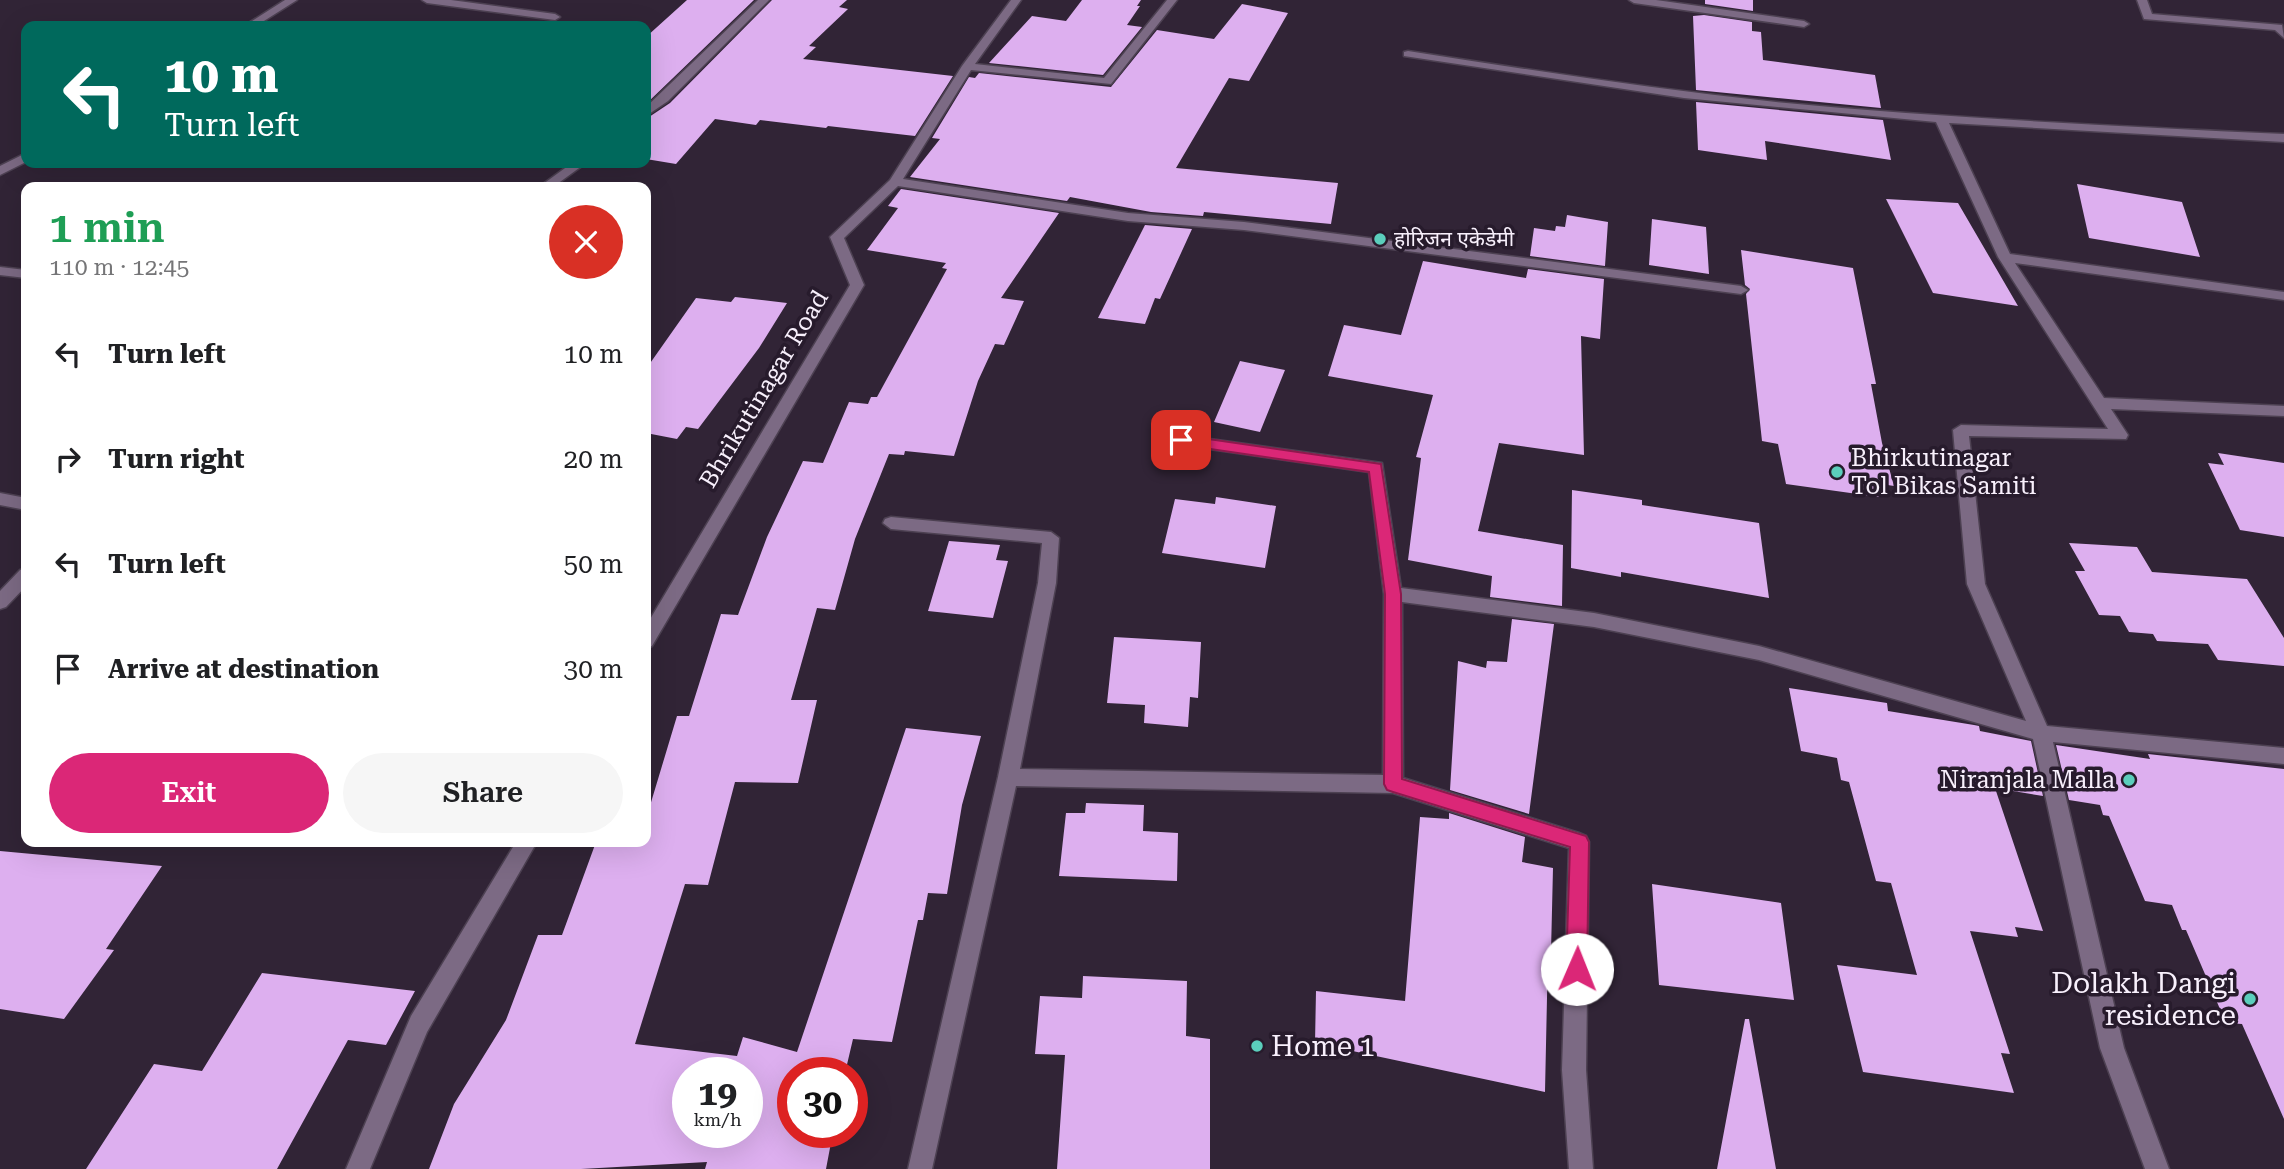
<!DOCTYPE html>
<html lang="en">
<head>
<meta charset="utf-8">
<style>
  body { margin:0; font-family:"Roboto Serif","Noto Sans Devanagari",serif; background:#f6f6f6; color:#202124; height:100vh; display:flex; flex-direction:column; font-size:26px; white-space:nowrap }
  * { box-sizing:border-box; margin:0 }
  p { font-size:23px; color:#757577 }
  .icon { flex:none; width:38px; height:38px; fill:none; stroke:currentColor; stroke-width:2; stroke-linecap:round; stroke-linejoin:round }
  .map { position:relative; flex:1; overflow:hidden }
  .sheet { position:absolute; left:21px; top:182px; width:630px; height:665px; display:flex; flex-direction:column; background:#fff; border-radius:14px; box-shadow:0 7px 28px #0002 }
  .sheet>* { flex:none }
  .hud { position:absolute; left:21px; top:21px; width:630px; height:147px; border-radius:14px; box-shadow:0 7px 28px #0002; background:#00695c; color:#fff; overflow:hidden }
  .speed { position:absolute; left:672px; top:1057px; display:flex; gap:14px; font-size:35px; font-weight:700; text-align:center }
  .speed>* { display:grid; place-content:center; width:91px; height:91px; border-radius:50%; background:#fff; box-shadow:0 7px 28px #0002; line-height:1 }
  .speed small { font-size:18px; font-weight:400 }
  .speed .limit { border:10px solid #d22; background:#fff; color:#111 }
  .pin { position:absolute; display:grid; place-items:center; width:60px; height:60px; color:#fff; margin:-30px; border-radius:14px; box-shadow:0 4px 10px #0006 }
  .me { position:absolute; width:77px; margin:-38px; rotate:1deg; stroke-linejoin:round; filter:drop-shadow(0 0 5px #0008) }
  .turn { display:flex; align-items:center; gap:24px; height:147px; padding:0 28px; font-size:32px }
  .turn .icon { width:91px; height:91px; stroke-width:2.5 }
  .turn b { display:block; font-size:49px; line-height:60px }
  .round { display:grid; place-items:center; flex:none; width:74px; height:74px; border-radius:37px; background:#f6f6f6 }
  .overview { display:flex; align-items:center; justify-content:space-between; height:119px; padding:0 28px }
  h1 { font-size:42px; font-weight:600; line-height:52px; color:#1e9e55 }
  .primary-button { display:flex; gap:14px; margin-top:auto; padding:14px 28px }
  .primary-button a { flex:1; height:80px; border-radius:42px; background:#db2777; color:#fff; font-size:28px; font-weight:600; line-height:80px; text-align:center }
  .primary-button a+a { background:#f6f6f6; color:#202124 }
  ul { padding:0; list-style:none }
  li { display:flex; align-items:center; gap:21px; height:105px; padding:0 28px }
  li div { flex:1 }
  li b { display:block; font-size:26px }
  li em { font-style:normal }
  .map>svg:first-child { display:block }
</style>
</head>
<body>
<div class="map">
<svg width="2284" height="1169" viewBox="0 0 2284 1169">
  <rect width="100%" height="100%" fill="#312436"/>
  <path fill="#ddafef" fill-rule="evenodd" d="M687 0H754L646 104V37Z
    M772 0H847L839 7 848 9 809 46 816 47 803 59 953 76 915 136 828 126 826 128 760 120 756 125 715 119 676 164 646 159V119L670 103Z
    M1082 0H1141L1137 6H1140L1127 25 1142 27 1103 75 989 63 1032 16 1066 21Z
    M1705 0H1753V11L1705 4Z
    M1242 4 1288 13 1249 81 1229 78 1176 168 1338 183 1331 224 1204 212 1203 216 1151 212 1070 197 1067 201 910 177 940 139 932 138 969 77 975 78 979 73 1111 87 1157 30 1214 39Z
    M1704 15 1752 22V31L1761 32 1763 60 1875 75 1881 108 1696 90 1693 16Z
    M1696 102 1883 120 1891 160 1765 141 1767 160 1698 150Z
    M2077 184 2182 202 2200 257 2089 238Z
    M901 189 1059 213 1001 298 1024 301 1004 345 995 344 978 381 954 456 905 451 904 455 889 454 855 539 835 610 817 608 791 700H817L798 783 735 782 708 885 685 884 635 1044 737 1056 743 1037 797 1052 906 728 981 736 962 805 947 894 928 893 923 920H918L892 1042 853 1039 845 1073H793V1132H833L826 1169H705L707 1162 581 1169H429L454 1104 506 1020 538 935H562L596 842H646V819L677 716H689L721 614 738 615 767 537 803 461 823 463 849 402 868 404 871 397H877L947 269 942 268 946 263 867 250 898 208 888 206ZM688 1073H747V1132H688Z
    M1886 199 1958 203 2018 306 1933 293Z
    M1567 215 1608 222 1605 266 1530 256 1534 228 1555 231 1556 226 1565 227Z
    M1652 219 1706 227 1709 274 1649 265Z
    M1145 225 1192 229 1160 299 1155 298 1145 324 1098 318Z
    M1741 250 1853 268 1876 384H1871L1882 443 1894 486 1875 483 1879 497 1786 484 1778 444 1762 441 1746 294 1750 289 1745 285Z
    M1423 261 1526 278 1528 269 1604 279 1600 339 1581 336 1584 455 1499 443 1478 531 1563 545 1562 606 1490 597 1492 576 1408 560 1421 458 1416 457 1433 395 1328 376 1344 325 1401 335Z
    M735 297 787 303 759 348 698 429 686 427 677 439 646 433V369L696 298 731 302Z
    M1240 361 1285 370 1260 432 1214 422Z
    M2218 453 2284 463V537L2240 530 2208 463 2224 465Z
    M1572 490 1642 500V505L1759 523 1769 598 1621 572V577L1571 568Z
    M1216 497 1276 506 1265 568 1162 553 1175 499 1215 504Z
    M949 541 1000 545 996 560 1008 561 993 618 928 611Z
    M2069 543 2137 547 2152 572 2247 579 2284 638V666L2218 660 2208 644 2157 641 2153 634 2129 632 2120 616 2099 615 2075 571H2085Z
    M1512 619 1554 624 1529 814 1450 790 1458 661 1486 668 1487 661 1507 662Z
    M1114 637 1201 642 1198 698 1190 697 1188 727 1144 723 1145 705 1107 703Z
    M1789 688 1887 703 1888 711 1974 725 1979 726 1980 731 2031 741 2043 796 1995 788 2043 931 2015 927 2018 937 1970 931 2010 1054 2001 1053 2014 1093 1863 1072 1837 965 1917 975 1891 883 1876 881 1849 782 1841 780 1837 758 1801 751Z
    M2056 745 2150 759 2148 754 2284 769V1119L2242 1024 2226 1023 2186 930H2182L2172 905 2145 901 2109 816 2103 815 2100 805 2069 800Z
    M1086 803 1144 805 1143 831 1178 833 1177 881 1059 876 1066 813H1085Z
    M1449 813 1525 837 1522 862 1553 868 1551 952 1548 951 1545 1092 1315 1043 1316 991 1405 1001 1420 817 1449 819Z
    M0 851 162 866 106 949 114 950 64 1019 0 1009Z
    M1652 884 1781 903 1794 1000 1659 985Z
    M262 973 415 991 386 1045 348 1040 277 1169H86L154 1064 202 1071Z
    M1083 976 1187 981 1186 1036 1210 1039V1169H1057L1065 1055 1035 1054 1040 996 1082 998Z
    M1745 1019H1749L1776 1169H1717Z"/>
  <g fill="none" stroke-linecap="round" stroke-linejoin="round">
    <g stroke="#4d4152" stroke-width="3">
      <path id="minor" d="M285 0H297L256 26H244Z
        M422 0H451L555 14 560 17 555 20 427 3Z
        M758 0H769L668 101 646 116V107Z
        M1011 0H1021L975 64 1104 78 1167 0H1177L1111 84 971 70 903 179 1128 213 1244 222 1741 286 1748 290 1741 294 1244 230 1128 221 898 186 844 238 864 285 652 646 646 648V626L850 285 830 237 890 180 962 66Z
        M1629 0H1656L1804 21 1809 24 1804 27 1634 3Z
        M2137 0H2147L2152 14 2282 25 2284 38 2275 30 2144 19Z
        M1408 51C1530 70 1653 89 1776 102 1945 118 2114 126 2284 134V142L1949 123 2010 254 2284 292V300L2015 263 2104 398 2284 406V416L2111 409 2128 435 2126 439 1969 436 1985 584 2047 726 2284 748V764L2053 742 2124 1048 2169 1169H2145L2100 1048 2033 739 1759 660 1594 627 1402 602 1403 778 1579 833 1586 836 1589 842 1586 1070 1593 1169H1569L1562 1070 1569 848 1393 793 1016 786 932 1169H908L998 777 1038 583 1042 543 891 529 883 523 885 519 891 517 1051 532 1059 538 1056 583 1020 769 1383 775 1384 594 1369 472 1175 444 1173 440 1181 435 1382 463 1401 588 1594 613 1759 646 2026 721 1967 584 1953 430 1961 425 2108 429 1998 257 1936 122 1684 98 1404 56V52Z
        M26 153V162L0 175V166Z
        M572 163H586L553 187H539Z
        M0 267 26 270V278L0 275Z
        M0 493 26 498V510L0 505Z
        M26 569V586L6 607 0 609V591L20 570Z
        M516 842H537L427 1032 370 1169H346L411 1016Z"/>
    </g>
    <use href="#minor" fill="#7c6a84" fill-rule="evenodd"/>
  </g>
  <path fill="#db2777" stroke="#8e194d" stroke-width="2" d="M1181 435 1381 464 1401 594 1402 779 1586 836 1589 842 1587 969 1584 976 1577 978 1569 976 1566 969 1570 847 1393 792 1387 790 1384 784 1385 594 1369 472 1176 444V437Z"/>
  <g fill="#5bcebc" stroke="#271b2c" stroke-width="2.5">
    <circle cx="1380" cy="239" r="7"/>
    <circle cx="1837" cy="472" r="7"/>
    <circle cx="2129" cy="780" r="7"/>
    <circle cx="2250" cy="999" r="7"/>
    <circle cx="1257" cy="1046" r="7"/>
  </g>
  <g text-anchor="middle" stroke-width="7" stroke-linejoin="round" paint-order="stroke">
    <g font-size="21" fill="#f8f0fc" stroke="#271b2c" text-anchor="start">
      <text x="1394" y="246">होरिजन एकेडेमी</text>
    </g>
    <g font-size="24" fill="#f8f0fc" stroke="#271b2c">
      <text transform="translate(764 389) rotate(-59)" y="8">Bhrikutinagar Road</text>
    </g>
    <g font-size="24" fill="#f8f0fc" stroke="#271b2c" text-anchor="start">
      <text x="1851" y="466">Bhirkutinagar<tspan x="1851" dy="28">Tol Bikas Samiti</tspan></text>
      <text x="2115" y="788" text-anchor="end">Niranjala Malla</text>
    </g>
    <g font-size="28" fill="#f8f0fc" stroke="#271b2c" text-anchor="end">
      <text x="2236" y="993">Dolakh Dangi<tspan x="2236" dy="32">residence</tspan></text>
      <text x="1271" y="1056" text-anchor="start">Home 1</text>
    </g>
  </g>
</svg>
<div class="speed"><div>19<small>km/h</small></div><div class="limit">30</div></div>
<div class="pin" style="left:1181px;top:440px;background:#d93025"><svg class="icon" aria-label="arrive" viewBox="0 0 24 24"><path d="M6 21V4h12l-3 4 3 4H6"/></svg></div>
<svg class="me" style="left:1577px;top:969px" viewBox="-20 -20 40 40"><circle r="19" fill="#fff"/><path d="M0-13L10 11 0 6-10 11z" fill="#db2777"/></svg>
<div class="hud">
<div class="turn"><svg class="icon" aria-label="left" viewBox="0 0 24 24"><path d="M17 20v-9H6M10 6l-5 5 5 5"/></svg><div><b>10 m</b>Turn left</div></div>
</div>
<section class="sheet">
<div class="overview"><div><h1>1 min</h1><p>110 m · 12:45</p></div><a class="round" style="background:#d93025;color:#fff"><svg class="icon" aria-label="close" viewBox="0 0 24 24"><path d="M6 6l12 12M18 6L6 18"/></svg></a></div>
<ul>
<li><svg class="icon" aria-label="left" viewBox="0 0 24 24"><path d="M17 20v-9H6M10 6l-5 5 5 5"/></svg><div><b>Turn left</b></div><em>10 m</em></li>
<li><svg class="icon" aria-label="right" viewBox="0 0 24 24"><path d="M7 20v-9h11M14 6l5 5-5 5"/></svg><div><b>Turn right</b></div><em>20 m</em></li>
<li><svg class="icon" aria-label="left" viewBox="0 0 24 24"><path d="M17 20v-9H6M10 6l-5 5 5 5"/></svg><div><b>Turn left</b></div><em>50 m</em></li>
<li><svg class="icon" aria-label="arrive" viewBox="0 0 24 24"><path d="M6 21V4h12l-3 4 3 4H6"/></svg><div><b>Arrive at destination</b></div><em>30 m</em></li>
</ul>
<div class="primary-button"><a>Exit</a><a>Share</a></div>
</section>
</div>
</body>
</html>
